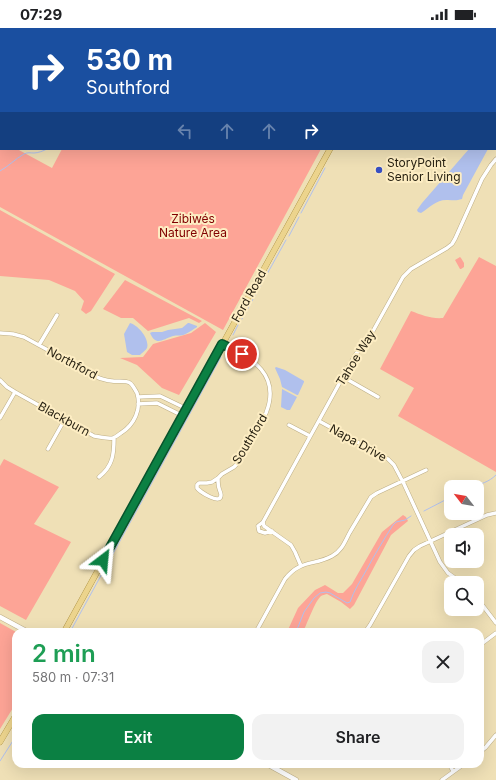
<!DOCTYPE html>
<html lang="en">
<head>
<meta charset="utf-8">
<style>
  body { margin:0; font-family:Inter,sans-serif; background:#f2f2f2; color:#202124; height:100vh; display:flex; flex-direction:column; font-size:15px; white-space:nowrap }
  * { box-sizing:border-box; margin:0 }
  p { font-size:13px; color:#757577 }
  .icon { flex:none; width:22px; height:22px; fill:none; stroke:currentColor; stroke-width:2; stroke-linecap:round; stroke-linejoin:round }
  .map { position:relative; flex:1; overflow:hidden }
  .sheet { position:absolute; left:12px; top:600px; width:472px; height:140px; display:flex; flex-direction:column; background:#fff; border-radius:12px; box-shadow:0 4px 16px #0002 }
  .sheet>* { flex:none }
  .top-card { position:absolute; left:0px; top:0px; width:496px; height:122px; box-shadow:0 4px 16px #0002; background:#1a4fa0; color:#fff; overflow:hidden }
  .needle { width:26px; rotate:301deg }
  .fabs { position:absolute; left:444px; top:452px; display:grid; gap:8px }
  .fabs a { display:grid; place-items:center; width:40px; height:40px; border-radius:8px; background:#fff; box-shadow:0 4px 16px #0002; font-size:20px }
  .pin { position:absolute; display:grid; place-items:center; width:34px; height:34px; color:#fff; margin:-17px; border:2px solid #fff; border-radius:50%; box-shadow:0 1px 4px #0007 }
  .me { position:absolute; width:44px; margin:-22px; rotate:29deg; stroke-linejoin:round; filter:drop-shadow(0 0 3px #0008) }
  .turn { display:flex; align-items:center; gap:14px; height:84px; padding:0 20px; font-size:18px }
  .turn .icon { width:52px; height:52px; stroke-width:2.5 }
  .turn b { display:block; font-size:28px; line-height:34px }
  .lanes { display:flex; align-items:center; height:38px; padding:0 20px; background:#0003; justify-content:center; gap:20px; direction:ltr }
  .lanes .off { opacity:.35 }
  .round { display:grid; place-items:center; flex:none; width:42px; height:42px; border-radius:12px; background:#f2f2f2 }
  .head { display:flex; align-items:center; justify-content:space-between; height:68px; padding:0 20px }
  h1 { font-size:24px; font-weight:600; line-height:30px; color:#1e9e55 }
  .cta { display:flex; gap:8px; margin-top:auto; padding:8px 20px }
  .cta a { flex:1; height:46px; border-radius:12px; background:#0b8043; color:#fff; font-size:16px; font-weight:600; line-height:46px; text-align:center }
  .cta a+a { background:#f2f2f2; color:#202124 }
  .status { display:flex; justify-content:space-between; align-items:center; height:28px; padding:0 20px; background:#fff; direction:ltr }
  .status svg { height:11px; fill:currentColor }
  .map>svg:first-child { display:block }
</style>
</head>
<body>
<div class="status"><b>07:29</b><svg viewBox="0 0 49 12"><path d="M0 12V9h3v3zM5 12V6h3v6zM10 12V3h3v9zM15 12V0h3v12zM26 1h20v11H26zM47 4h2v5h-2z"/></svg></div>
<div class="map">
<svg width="496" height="752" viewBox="0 0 496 752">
  <rect width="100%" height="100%" fill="#efe0b6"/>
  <path fill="#fda496" d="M0 0H387L386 1H1V44H0Z
    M0 112H1V121H17L52 140 62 121H321L223 302 0 179Z
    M0 182 115 246 91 283 86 286 81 282 84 273 75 263 49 252 0 248Z
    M460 229 461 230 464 235V239L461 241H460L455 232Z
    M479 229 496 238V444L398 388 414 360 380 341 411 283C422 287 431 291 443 290Z
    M125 252 202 293 199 295 189 290 148 303 133 290H121L103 281Z
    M205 295 216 304 179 367 162 360 137 337 120 330 143 329 153 316 191 305Z
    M4 431 59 459 34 496 71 514 26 592 0 578V438Z
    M403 487 406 489 408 493 391 507 354 577 350 581 341 574 327 566C326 566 323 567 321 568 315 573 307 596 303 604H287L298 580 315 562 325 557 338 565H343L352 556 382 504Z
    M0 595 16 604V675L0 701Z"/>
  <path fill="#b0c0ed" d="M469 121H488L463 167 462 171C456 173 453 172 448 172 437 171 430 179 421 185L418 184 417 182 422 175Z
    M130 295C138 297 150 311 147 320 146 322 142 325 140 327H132L127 324 124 306Z
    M188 295H189L197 298V299C194 301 185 307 183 307 180 308 177 307 173 308 163 311 156 319 150 305L152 304H162L168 302 182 300Z
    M276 339 285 342 304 353V354L298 367H297L282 359 280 351 275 340Z
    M282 361 297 369 290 382H287L281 379Z"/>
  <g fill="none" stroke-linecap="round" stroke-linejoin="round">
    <path stroke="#b0c0ed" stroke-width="1" d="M217 0V1
      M401 1 402 0
      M432 1V0
      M0 143C9 138 15 131 24 126 28 124 30 125 34 125 38 125 43 123 47 121
      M301 185 325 140
      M289 208 299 189
      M242 291 286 212
      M233 307 238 297
      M471 459C481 456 489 454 496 447
      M424 483 451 469
      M70 604 221 329
      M295 604 298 599 304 584 314 570 320 565 326 564 330 565 347 575 350 574C354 562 361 552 367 541 375 526 384 511 393 497L396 494 405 492 411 488
      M0 733 16 708"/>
    <g stroke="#bdae86" stroke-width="4.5">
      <path id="minor" d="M0 83 1 84
        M0 305 13 306 24 309 99 350C103 351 107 353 112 353 117 354 125 352 130 355 133 357 135 362 137 365 142 381 134 397 121 405 118 407 116 409 113 410 107 411 100 409 94 408L15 364 7 359 0 352
        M39 317 57 287
        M343 349 378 369
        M138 369 160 368 187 381
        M138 376 157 375 183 388
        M0 390 15 364
        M319 393 388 431 394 437 404 456 440 534 448 545 462 555
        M289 397 310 408
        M48 421 65 391
        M99 449C113 438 114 426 114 410
        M218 450C218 453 218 457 219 460 219 461 221 465 221 467 221 478 199 463 197 460V457L199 455H207L212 454 218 450 222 446 234 439 240 433 266 385C281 347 253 330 222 316
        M263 494 258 498 259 503 265 505 272 503
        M301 538 295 524 291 517 264 498 263 494 355 327 368 312 403 249 411 241 447 220 452 216 455 211 482 151 491 137 496 131
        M477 570 496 595
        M257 602 285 551C301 531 314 538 332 528 342 523 345 513 350 504 356 494 362 484 368 474L371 469 377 465 426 442
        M365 604 370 597 409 528 414 522 420 518 487 487 496 485
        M480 617 496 605
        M480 724 485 720 496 707
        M449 736 453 743
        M442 752 464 736"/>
    </g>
    <g stroke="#bdae86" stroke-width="5.5">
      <path id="tertiary" d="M452 0 453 1
        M495 71 496 73
        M0 589 28 604
        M267 736 296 752"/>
    </g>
    <g stroke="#9e8130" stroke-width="6">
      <path id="primary" d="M396 1V0
        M64 604 330 121
        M0 714 16 687"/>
    </g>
    <use href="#minor" stroke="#fff" stroke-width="3.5"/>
    <use href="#tertiary" stroke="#fff" stroke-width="4.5"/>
    <use href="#primary" stroke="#ecd48d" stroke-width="5.5"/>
  </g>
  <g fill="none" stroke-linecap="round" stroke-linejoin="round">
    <g stroke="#07532c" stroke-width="10">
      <path id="route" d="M103 532 222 316 242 326"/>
    </g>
    <use href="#route" stroke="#0b8043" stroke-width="7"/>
  </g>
  <circle fill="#3850c2" stroke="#fdedc3" stroke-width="1.5" cx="379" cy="142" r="4"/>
  <g text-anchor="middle" stroke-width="4" stroke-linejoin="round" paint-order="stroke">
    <g font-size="12" fill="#241e0f" stroke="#fdedc3" text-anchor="start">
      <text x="387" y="139">StoryPoint<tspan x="387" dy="14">Senior Living</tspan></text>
    </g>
    <g font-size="12" fill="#800000" stroke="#fdedc3">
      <text x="193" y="195">Zibiwés<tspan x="193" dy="14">Nature Area</tspan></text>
    </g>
    <g font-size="12" fill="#241e0f" stroke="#fdedc3">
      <text transform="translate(249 268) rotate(-61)" y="4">Ford Road</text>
      <text transform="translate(356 330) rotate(-58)" y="4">Tahoe Way</text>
      <text transform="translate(72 335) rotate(28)" y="4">Northford</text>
      <text transform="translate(64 391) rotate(29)" y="4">Blackburn</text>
      <text transform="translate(250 411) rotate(-59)" y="4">Southford</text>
      <text transform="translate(358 415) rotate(29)" y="4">Napa Drive</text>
    </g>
  </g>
</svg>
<div class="fabs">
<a><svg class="needle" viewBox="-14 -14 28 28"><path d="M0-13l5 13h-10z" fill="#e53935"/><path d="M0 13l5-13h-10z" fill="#757577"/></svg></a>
<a><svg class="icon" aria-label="sound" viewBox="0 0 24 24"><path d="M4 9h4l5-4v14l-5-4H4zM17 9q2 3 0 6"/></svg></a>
<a><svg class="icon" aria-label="search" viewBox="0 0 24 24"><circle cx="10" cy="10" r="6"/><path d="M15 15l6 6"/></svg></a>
</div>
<div class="pin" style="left:242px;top:326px;background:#d93025"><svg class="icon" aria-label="arrive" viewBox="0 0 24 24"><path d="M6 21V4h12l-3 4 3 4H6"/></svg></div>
<svg class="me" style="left:103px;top:532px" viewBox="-20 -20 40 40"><path d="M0-17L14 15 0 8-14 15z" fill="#0b8043" stroke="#fff" stroke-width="4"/></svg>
<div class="top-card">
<div class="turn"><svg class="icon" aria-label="right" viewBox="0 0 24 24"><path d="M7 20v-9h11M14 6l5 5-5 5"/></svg><div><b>530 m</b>Southford</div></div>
<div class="lanes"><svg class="icon off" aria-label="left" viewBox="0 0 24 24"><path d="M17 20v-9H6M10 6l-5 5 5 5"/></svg><svg class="icon off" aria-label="ahead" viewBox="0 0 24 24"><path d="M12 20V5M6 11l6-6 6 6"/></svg><svg class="icon off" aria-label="ahead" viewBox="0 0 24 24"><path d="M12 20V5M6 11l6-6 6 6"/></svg><svg class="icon" aria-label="right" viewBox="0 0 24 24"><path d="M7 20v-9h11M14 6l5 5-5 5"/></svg></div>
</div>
<section class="sheet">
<div class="head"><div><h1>2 min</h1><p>580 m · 07:31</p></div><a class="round"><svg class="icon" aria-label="close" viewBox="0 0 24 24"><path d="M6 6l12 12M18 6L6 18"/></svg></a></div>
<div class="cta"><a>Exit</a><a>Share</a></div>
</section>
</div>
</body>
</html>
